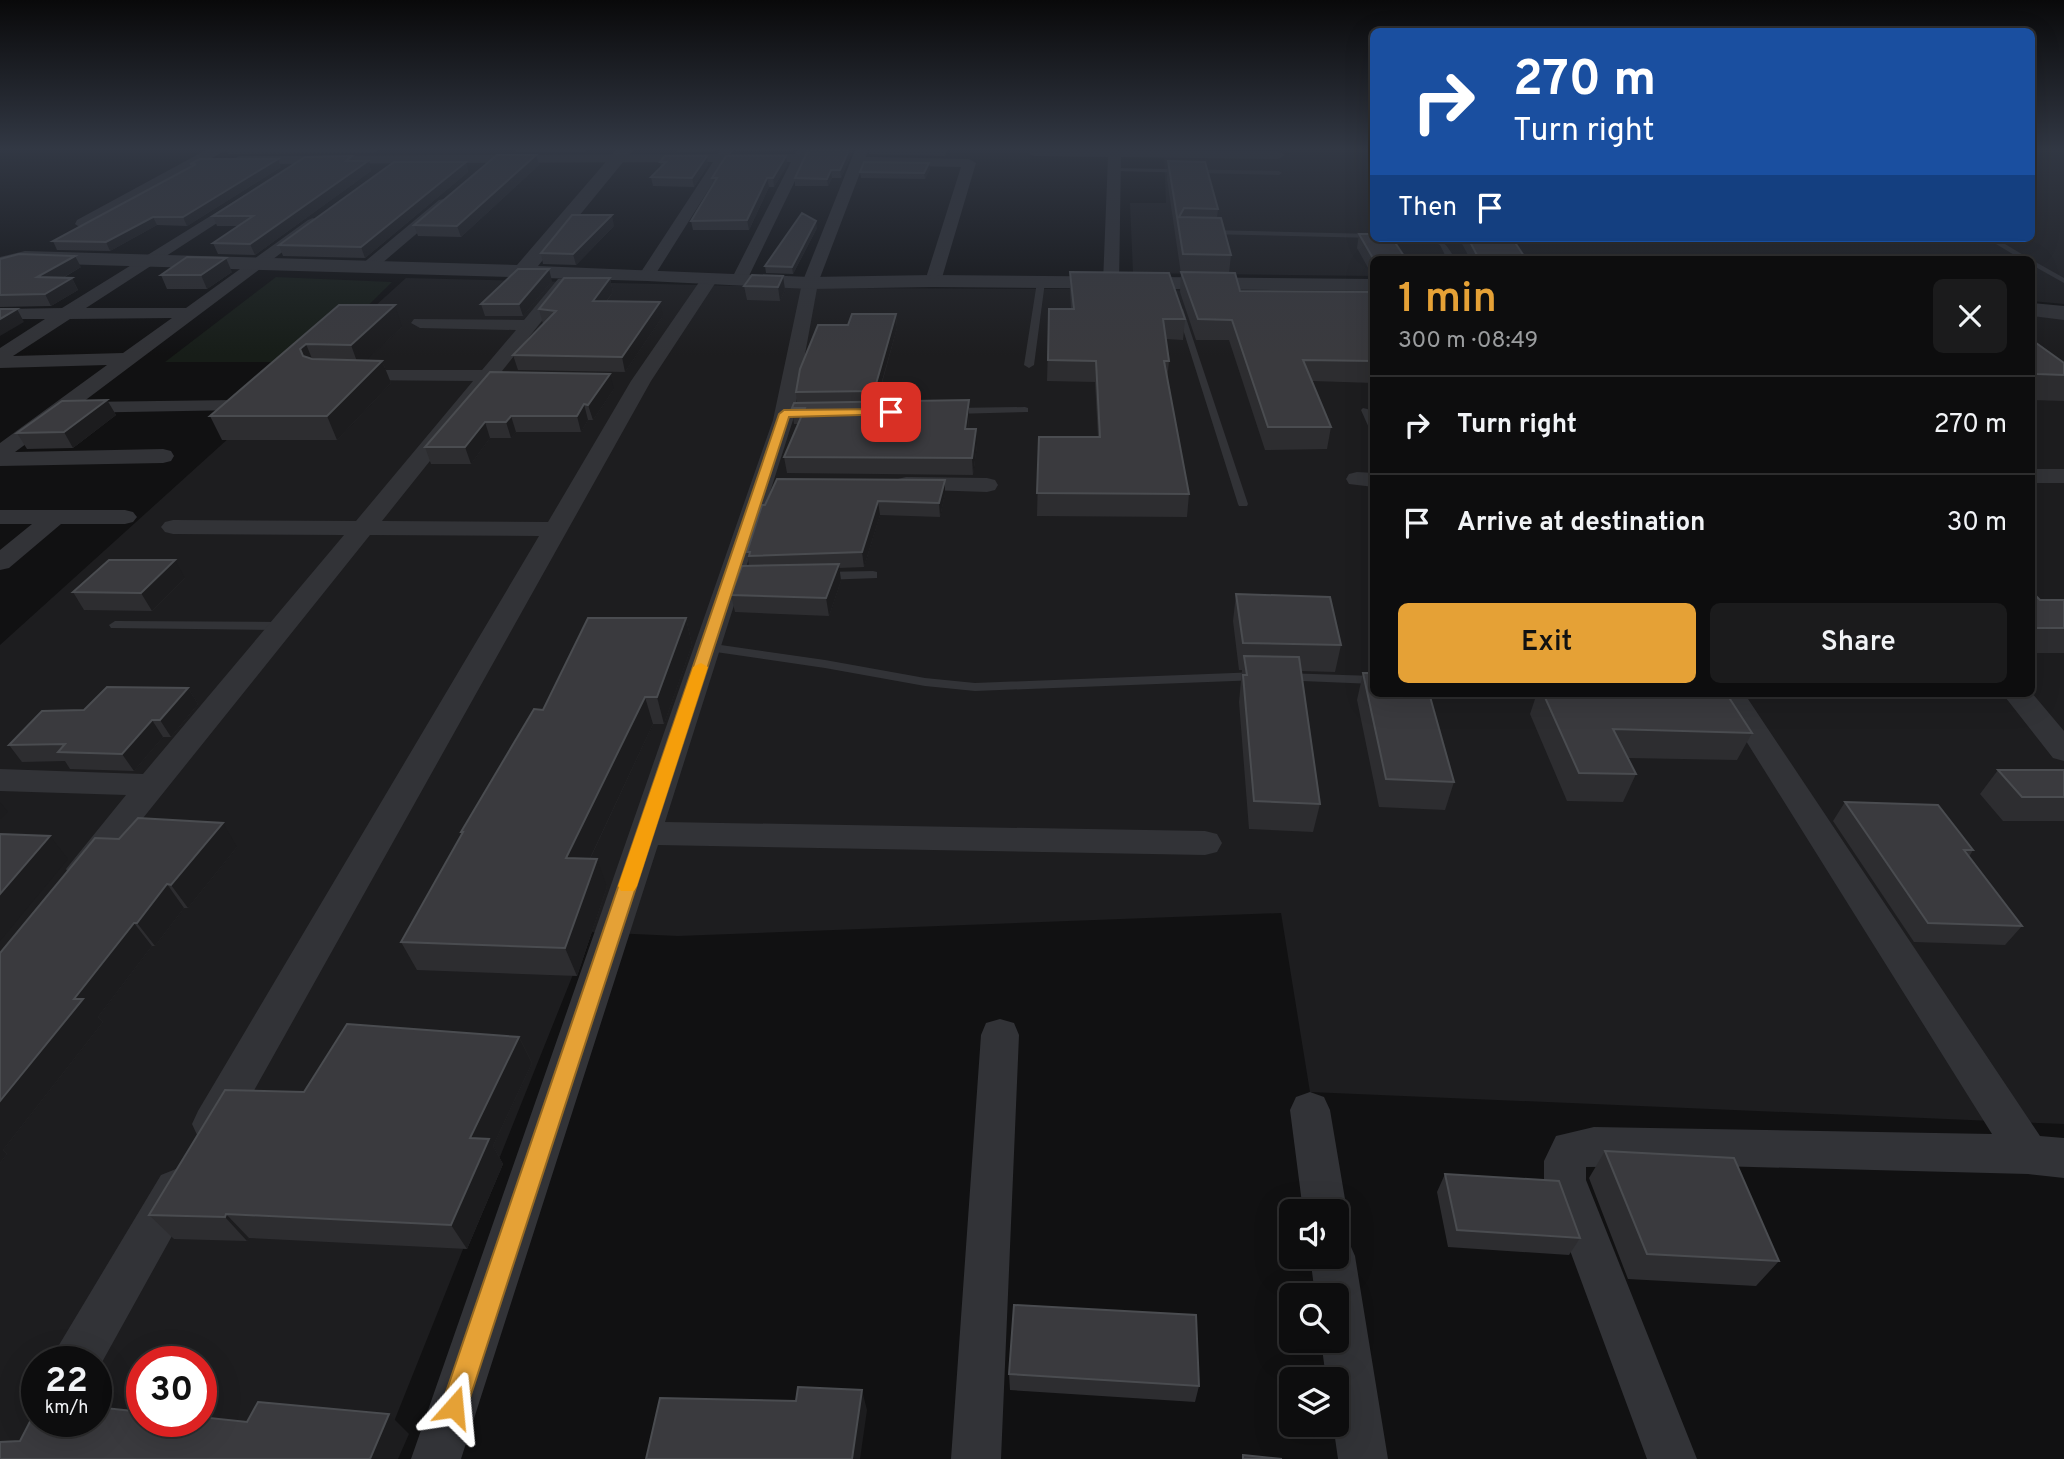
<!DOCTYPE html>
<html lang="en">
<head>
<meta charset="utf-8">
<style>
  body { margin:0; font-family:Overpass,sans-serif; background:#1b1b1c; color:#f1f3f6; height:100vh; display:flex; flex-direction:column; font-size:26px; white-space:nowrap }
  * { box-sizing:border-box; margin:0 }
  p { font-size:23px; color:#9a9c9e }
  .icon { flex:none; width:38px; height:38px; fill:none; stroke:currentColor; stroke-width:2; stroke-linecap:round; stroke-linejoin:round }
  .map { position:relative; flex:1; overflow:hidden }
  .details { position:absolute; left:1370px; top:256px; width:665px; height:441px; display:flex; flex-direction:column; background:#0d0d0e; border-radius:10px; box-shadow:0 7px 28px #0002,0 0 0 2px #2d2d2e }
  .details>* { flex:none }
  .hud { position:absolute; left:1370px; top:28px; width:665px; height:214px; border-radius:10px; box-shadow:0 7px 28px #0002,0 0 0 2px #2d2d2e; background:#1a4fa0; color:#fff; overflow:hidden }
  .fabs { position:absolute; left:1279px; top:1199px; display:grid; gap:14px }
  .fabs a { display:grid; place-items:center; width:70px; height:70px; border-radius:10px; background:#0d0d0e; box-shadow:0 7px 28px #0002,0 0 0 2px #2d2d2e; font-size:35px }
  .speed { position:absolute; left:21px; top:1346px; display:flex; gap:14px; font-size:35px; font-weight:700; text-align:center }
  .speed>* { display:grid; place-content:center; width:91px; height:91px; border-radius:50%; background:#0d0d0e; box-shadow:0 7px 28px #0002,0 0 0 2px #2d2d2e; line-height:1 }
  .speed small { font-size:18px; font-weight:400 }
  .speed .limit { border:10px solid #d22; background:#fff; color:#111 }
  .pin { position:absolute; display:grid; place-items:center; width:60px; height:60px; color:#fff; margin:-30px; border-radius:14px; box-shadow:0 4px 10px #0006 }
  .me { position:absolute; width:77px; margin:-38px; rotate:18deg; stroke-linejoin:round; filter:drop-shadow(0 0 5px #0008) }
  .turn { display:flex; align-items:center; gap:24px; height:147px; padding:0 28px; font-size:32px }
  .turn .icon { width:91px; height:91px; stroke-width:2.5 }
  .turn b { display:block; font-size:49px; line-height:60px }
  .then { display:flex; align-items:center; height:66px; padding:0 28px; background:#0003; gap:14px; font-size:26px }
  .round { display:grid; place-items:center; flex:none; width:74px; height:74px; border-radius:10px; background:#1b1b1c }
  .summary { display:flex; align-items:center; justify-content:space-between; height:119px; padding:0 28px }
  h1 { font-size:42px; font-weight:600; line-height:52px; color:#e5a136 }
  .primary-button { display:flex; gap:14px; margin-top:auto; padding:14px 28px }
  .primary-button a { flex:1; height:80px; border-radius:10px; background:#e5a136; color:#111; font-size:28px; font-weight:600; line-height:80px; text-align:center }
  .primary-button a+a { background:#1b1b1c; color:#f1f3f6 }
  ul { padding:0; list-style:none }
  li { display:flex; align-items:center; gap:21px; height:98px; padding:0 28px; border-top:2px solid #2d2d2e }
  li div { flex:1 }
  li b { display:block; font-size:26px }
  li em { font-style:normal }
  .map>svg:first-child { display:block }
</style>
</head>
<body>
<div class="map">
<svg width="2064" height="1459" viewBox="0 0 2064 1459">
  <rect width="100%" height="100%" fill="#111112"/>
  <path fill="#1d1d1f" fill-rule="evenodd" d="M1289 150H1374V238H2032V150H2064V304L2032 301V259H1374V276L1133 273 1130 203H1166L1164 155H1289Z
    M406 278 832 288 1115 289 1374 294V693H2032V315L2064 317V1124L1310 1092 1281 913 678 936 590 932 379 1459H0V645ZM37 1362H96V1421H37ZM142 1362H201V1421H142Z"/>
  <path fill="#171d18" d="M276 277 392 282 311 362H165Z"/>
  <g fill="none" stroke-linecap="round" stroke-linejoin="round">
    <path fill="#323337" fill-rule="evenodd" d="M1112 168 1279 171 1282 173 1279 175 1114 171Z
      M1208 230 1374 234 1375 238 1205 234Z
      M1426 238C1443 238 1447 245 1455 259H1447L1440 245Z
      M1986 238H1995L2030 259H2021Z
      M2032 260 2064 278V283L2032 265Z
      M1041 280 1045 282 1034 365 1029 368 1024 365 1037 282Z
      M1176 307 1183 309 1248 504 1247 506H1239L1238 504Z
      M1025 407 1028 408V412L953 414 948 411 953 408Z
      M1363 408 1371 410 1374 417V431L1369 428 1361 410Z
      M873 571 877 572V578L823 580 817 576 823 572Z
      M115 621 282 622 288 626 282 630 111 628 109 625Z
      M707 643 825 660 925 678 975 683 1259 672 1266 676 1259 680 975 691 925 686 825 668 702 650 701 647Z
      M1283 673 1374 676V684L1278 680 1276 677Z"/>
    <path fill="#323337" fill-rule="evenodd" d="M720 150H733L731 154H795L797 150H810L747 280 739 285 731 280 791 162H726L655 275 647 280 639 275 713 162 239 164 232 160 239 156 718 154Z
      M855 150H868L866 157 969 159 976 163 941 281 933 286 925 281 961 167 863 165 818 283 793 420 665 822 1205 831 1217 834 1222 843 1217 852 1205 855 658 845 461 1459H411L773 420 802 283Z
      M1030 150 1278 151 1285 155 1278 159 1121 157 1119 283 1111 288 1103 283 1108 157 1035 156 1030 155Z
      M246 194 251 195V201L86 308H186L308 220 313 218 321 223 83 402 235 400 242 402 245 406 242 410 68 413 15 452 163 449 171 451 174 456 171 461 163 463 0 466V443L107 365 0 368V348L45 319H0V309L62 308ZM172 318 123 353 13 356 70 319Z
      M444 199 451 203 449 206 374 270H362L360 267 362 264 439 200Z
      M710 274 718 279 651 381 228 1137 213 1143 198 1137 192 1124 198 1111 539 536 370 535 95 878 83 882 71 878 66 869 126 795 0 791V769L143 774 344 535 173 534 165 532 161 527 165 522 173 520 356 521 473 381 348 380 338 374 341 370H482L516 330 420 328 411 323 414 319 524 320 558 279 564 278 572 283 502 371 511 376 508 380 493 382 382 521 548 522 631 381 704 275Z
      M2032 469H2064V483H2032Z
      M1357 472 1374 473V487L1349 484 1346 479 1349 474Z
      M906 477 987 478 995 480 998 485 995 490 987 492 898 489 895 484 898 479Z
      M0 510H125L133 512 137 517 133 522 125 524H61L9 568 0 570V550L32 524H0Z
      M1716 693H1744L2040 1136 2064 1138V1178L2028 1174 1716 1166 1586 1167V1180L1697 1459H1647L1544 1180V1161L1556 1136 1594 1127 1992 1134Z
      M2002 693H2032L2064 731V761L2053 758Z
      M1000 1019 1014 1023 1019 1035 1001 1459H951L981 1035 986 1023Z
      M1310 1092 1324 1097 1330 1110 1347 1211 1340 1226 1337 1227V1211H1303L1290 1110 1296 1097Z
      M176 1169 191 1175 198 1189 96 1373V1362H52L59 1345 161 1175Z
      M1337 1236 1348 1240 1355 1256 1388 1459H1338L1333 1424H1337V1379H1326L1321 1340H1337V1295H1315L1310 1256H1337Z"/>
    <path fill="#323337" fill-rule="evenodd" d="M206 150H226L91 228 84 230 75 224 77 220Z
      M616 150H633L538 266 810 277 933 275 1374 279V291L933 287 810 289 647 281 25 263 0 269V257L25 251 517 265Z
      M2032 303 2064 306V320L2032 316Z"/>
  </g>
  <path fill="#2d2d30" d="M226 150H378L374 153 228 154Z
    M515 150H587L585 152H516Z
    M677 150H717L716 151 678 152Z
    M735 150H794L793 151H735Z
    M808 150H853L841 178H832L828 186H795V178Z
    M869 150H947L945 156 869 154Z
    M536 155 539 165 461 237 418 236 414 225Z
    M352 156 354 161H368L371 171 255 255 218 254 213 243 238 226H217L213 216Z
    M786 156 787 165 774 187H769L749 230H693L691 221 713 185 712 178Z
    M1168 161 1218 209 1217 218 1231 255 1229 273 1240 291 1374 292V383L1312 381 1331 427 1327 449 1265 450 1229 340H1196L1180 292 1181 274 1167 179Z
    M466 162 468 172 365 258 283 256 279 245Z
    M660 162 708 165 694 187 653 186 651 177 661 167Z
    M190 164 281 167 187 226 157 225 110 251 57 250 53 241 191 166Z
    M930 169 925 179 861 178 860 172Z
    M614 226 576 265 543 264 541 253Z
    M817 228 793 274 766 273 765 266Z
    M1359 234 1374 259V275H1372L1357 248Z
    M1459 238H1512L1526 259H1470Z
    M0 259 81 267 63 278H72L78 290 51 306 0 307Z
    M232 272 207 289H167L161 275Z
    M1070 272 1185 319 1183 340 1166 339 1169 361 1167 381 1189 494 1187 517 1037 516 1039 437H1098L1095 382 1047 381 1049 309H1071L1070 291Z
    M783 276 785 290 780 301 747 300 744 286Z
    M610 278 613 292 607 301 663 316 625 372 518 370 513 355 543 324 539 309Z
    M552 281 523 316H485L481 304Z
    M339 305 402 327 366 360 382 361 391 383 337 440H222L210 416Z
    M896 314 897 328 877 401 969 400V416L968 429 977 445 973 475 787 473 784 457 798 424H794L792 408 797 403 796 392 848 325Z
    M2032 340 2064 363V401L2032 400Z
    M490 372 614 389 593 420H588L581 432H516L511 438H490L471 464H431L425 447Z
    M107 400 116 415 73 448 27 449 17 433Z
    M945 480V494L940 517 880 515 864 567 839 568 841 581 829 616 735 612 731 595 749 566 747 552 762 505Z
    M185 578 152 611 84 610 73 592Z
    M2032 592 2040 600H2064V653H2032Z
    M1236 594 1341 645 1335 672 1301 671 1320 804 1313 832 1249 829 1239 702 1242 670H1239L1233 621Z
    M686 618 692 645 664 724H653L590 859 607 887 577 976 417 970 401 942 462 834 461 832 543 710Z
    M1363 673 1454 782 1445 810 1379 807 1357 700Z
    M188 688 198 704 171 737H163L134 771 70 769 65 761 22 762 9 745 84 710Z
    M1537 693H1726L1752 733 1737 760 1628 758 1636 774 1623 802 1567 801 1530 714Z
    M1998 770H2064V821H2003L1980 794Z
    M1845 802 1973 850 1969 857 2022 926 2005 945 1914 942 1833 821Z
    M237 847 188 908H184L155 946H152L98 1017 103 1022 3 1150 7 1154 0 1163V953Z
    M519 1037 532 1063 493 1146 503 1164 467 1249 249 1238 247 1241 174 1239 149 1215 304 1092Z
    M1605 1151 1779 1261 1756 1286 1628 1279 1589 1178Z
    M1445 1174 1580 1238 1569 1255 1448 1247 1437 1192Z
    M1009 1374 1199 1386 1195 1402 1010 1390Z
    M37 1378V1408L23 1398Z"/>
  <path fill="#1c1c1e" d="M849 150H853L841 178 840 170Z
    M536 155 539 165 461 237 457 226Z
    M707 156 708 165 694 187 692 178Z
    M786 156 787 165 774 187 773 178Z
    M278 159 281 167 187 226 183 217Z
    M368 161 371 171 255 255 250 244Z
    M466 162 468 172 365 258 361 247Z
    M929 163 930 169 925 179 924 173Z
    M831 170 832 178 828 186 827 179Z
    M767 178 769 187 749 230 747 220Z
    M612 215 614 226 576 265 573 254Z
    M153 217 157 225 110 251 106 242Z
    M816 221 817 228 793 274 792 267Z
    M75 256 81 267 43 289 37 277Z
    M226 258 232 272 207 289 201 275Z
    M549 269 552 281 523 316 519 304Z
    M783 276 785 290 780 301 778 287Z
    M72 278 78 290 51 306 45 294Z
    M610 278 613 292 596 315 593 301Z
    M660 302 663 316 625 372 622 357Z
    M395 305 402 327 359 367 351 345Z
    M17 309 24 322 0 336V319Z
    M896 314 897 328 875 406 874 391Z
    M306 344 315 366 310 371 300 349Z
    M382 361 391 383 337 440 327 416Z
    M610 374 614 389 593 420 588 405Z
    M107 400 116 415 73 448 64 432Z
    M969 400V416L966 445 965 429Z
    M584 404 588 420 581 432 577 416Z
    M511 416 516 432 511 438 506 422Z
    M485 422 490 438 471 464 465 447Z
    M976 429 977 445 973 475 972 458Z
    M945 480V494L940 517 939 503Z
    M878 501 880 515 864 567 862 552Z
    M175 560 185 578 152 611 141 593Z
    M839 564 841 581 829 616 826 598Z
    M686 618 692 645 664 724 657 697Z
    M188 688 198 704 171 737 160 720Z
    M645 697 653 724 577 886 566 858Z
    M152 720 163 737 134 771 122 754Z
    M0 802 8 812 0 819Z
    M223 823 237 847 188 908 171 885Z
    M50 836 68 859 0 941V894Z
    M597 859 607 887 577 976 565 948Z
    M167 884 184 908 155 946 137 923Z
    M134 923 152 946 98 1017 103 1022 3 1150 7 1154 0 1163V1101L74 999Z
    M519 1037 532 1063 493 1146 503 1164 467 1249 451 1225 470 1138Z
    M226 1214 249 1238 247 1241 225 1217Z
    M104 1385 132 1405 119 1427 96 1411V1398Z
    M862 1390 867 1410 860 1459H852Z
    M389 1414 409 1434 398 1459H370Z"/>
  <path fill="#3a3a3e" stroke="#4a4c50" stroke-width="2" d="M808 150H849L840 170H831L827 179 795 178Z
    M497 155H536L457 226 414 225Z
    M352 156 346 161H368L250 244 213 243 253 216H213L305 157Z
    M665 156H707L692 178 651 177 666 162H660Z
    M726 156H786L773 178H767L747 220 691 221 717 178H712Z
    M200 159H278L183 217H153L106 242 53 241 196 164H190Z
    M1168 161 1205 162 1218 209 1184 208 1179 217 1221 218 1231 255 1183 254Z
    M394 162H466L361 247 279 245Z
    M864 162 929 163 924 173 860 172Z
    M802 213 816 221 792 267 765 266Z
    M572 215H612L573 254 541 253Z
    M1359 234H1374V238H1392L1406 259H1374V260Z
    M1468 238H1512L1526 259H1479Z
    M19 254 75 256 37 277 72 278 45 294 0 295V259Z
    M187 257 226 258 201 275H161Z
    M518 269H549L519 304H481Z
    M1070 272 1169 273 1185 319H1163L1169 361H1164L1189 494 1037 493 1039 437H1100L1096 361 1048 360 1049 309H1074Z
    M1181 272 1235 273 1240 291 1374 292V361L1303 360 1331 427H1268L1232 320 1198 319Z
    M752 275 783 276 778 287 744 286Z
    M564 278H610L593 301 660 302 622 357 513 355 556 311 539 309Z
    M339 305H395L351 345 306 344 300 349 303 356 312 359 382 361 327 416H210Z
    M0 309H17L0 319Z
    M852 314H896L874 391 796 392 800 369 818 325H848Z
    M2032 340 2064 363V375L2037 374 2032 370Z
    M490 372 610 374 588 405 584 404 577 416H511L506 422H485L465 447H425Z
    M107 400 64 432 17 433 62 401Z
    M969 400 965 429H976L972 458 784 457 805 408H792L794 403Z
    M777 479 945 480 939 503 878 501 862 552 749 556 750 552H747L762 505H765Z
    M109 560H175L141 593 73 592Z
    M839 564 826 598 731 595 742 566Z
    M2032 592 2040 600H2064V628H2032Z
    M1236 594 1330 597 1341 645 1243 643Z
    M588 618H686L657 697H645L566 858 597 859 565 948 401 942 463 832H461L534 709 543 710Z
    M1244 656 1299 657 1320 804 1254 801 1243 675H1247Z
    M1363 673H1374V693H1429L1454 782 1386 779Z
    M107 687 188 688 160 720H152L122 754 58 752 65 744 9 745 42 711 84 710Z
    M1543 693H1726L1752 733 1613 729 1636 774 1579 773Z
    M1998 770H2064V797H2022Z
    M1845 802 1938 805 1973 850H1964L2022 926 1928 923Z
    M138 818 223 823 171 885 167 884 137 923H134L74 999H83L0 1101V953L95 838 119 839Z
    M0 834 50 836 0 894Z
    M347 1024 519 1037 470 1138 489 1139 451 1225 226 1214 225 1217 149 1215 225 1090 304 1092Z
    M1605 1151 1734 1158 1779 1261 1647 1254Z
    M1445 1174 1559 1181 1580 1238 1457 1230Z
    M1014 1305 1196 1315 1199 1386 1009 1374Z
    M36 1378 37 1398H23Z
    M96 1384 104 1385 96 1398Z
    M798 1387 862 1390 852 1459H646L660 1398 796 1401Z
    M258 1402 389 1414 370 1459H0V1442L20 1441 37 1408V1421H96V1407L142 1412V1421H201V1417L247 1422Z
    M1243 1455 1282 1459H1243Z"/>
  <linearGradient id="sky" x2="0" y2="1"><stop stop-color="#09090a"/><stop offset="0.42" stop-color="#323844"/><stop offset="1" stop-color="#323844" stop-opacity="0"/></linearGradient>
  <rect width="2064" height="355" fill="url(#sky)"/>
  <path fill="#e5a136" stroke="#956923" stroke-width="2" d="M891 409 897 412 895 414 789 417 467 1407 463 1416 454 1420 445 1416 441 1407 779 414 784 410Z"/>
  <path fill="#f59e0b" d="M701 663 708 667 637 886 634 891H621L618 886 693 667Z"/>
</svg>
<div class="fabs">
<a><svg class="icon" aria-label="sound" viewBox="0 0 24 24"><path d="M4 9h4l5-4v14l-5-4H4zM17 9q2 3 0 6"/></svg></a>
<a><svg class="icon" aria-label="search" viewBox="0 0 24 24"><circle cx="10" cy="10" r="6"/><path d="M15 15l6 6"/></svg></a>
<a><svg class="icon" aria-label="layers" viewBox="0 0 24 24"><path d="M12 4l9 5-9 5-9-5zM3 14l9 5 9-5"/></svg></a>
</div>
<div class="speed"><div>22<small>km/h</small></div><div class="limit">30</div></div>
<div class="pin" style="left:891px;top:412px;background:#d93025"><svg class="icon" aria-label="arrive" viewBox="0 0 24 24"><path d="M6 21V4h12l-3 4 3 4H6"/></svg></div>
<svg class="me" style="left:454px;top:1407px" viewBox="-20 -20 40 40"><path d="M0-17L14 15 0 8-14 15z" fill="#e5a136" stroke="#fff" stroke-width="4"/></svg>
<div class="hud">
<div class="turn"><svg class="icon" aria-label="right" viewBox="0 0 24 24"><path d="M7 20v-9h11M14 6l5 5-5 5"/></svg><div><b>270 m</b>Turn right</div></div>
<div class="then">Then<svg class="icon" aria-label="arrive" viewBox="0 0 24 24"><path d="M6 21V4h12l-3 4 3 4H6"/></svg></div>
</div>
<section class="details">
<div class="summary"><div><h1>1 min</h1><p>300 m · 08:49</p></div><a class="round"><svg class="icon" aria-label="close" viewBox="0 0 24 24"><path d="M6 6l12 12M18 6L6 18"/></svg></a></div>
<ul>
<li><svg class="icon" aria-label="right" viewBox="0 0 24 24"><path d="M7 20v-9h11M14 6l5 5-5 5"/></svg><div><b>Turn right</b></div><em>270 m</em></li>
<li><svg class="icon" aria-label="arrive" viewBox="0 0 24 24"><path d="M6 21V4h12l-3 4 3 4H6"/></svg><div><b>Arrive at destination</b></div><em>30 m</em></li>
</ul>
<div class="primary-button"><a>Exit</a><a>Share</a></div>
</section>
</div>
</body>
</html>
